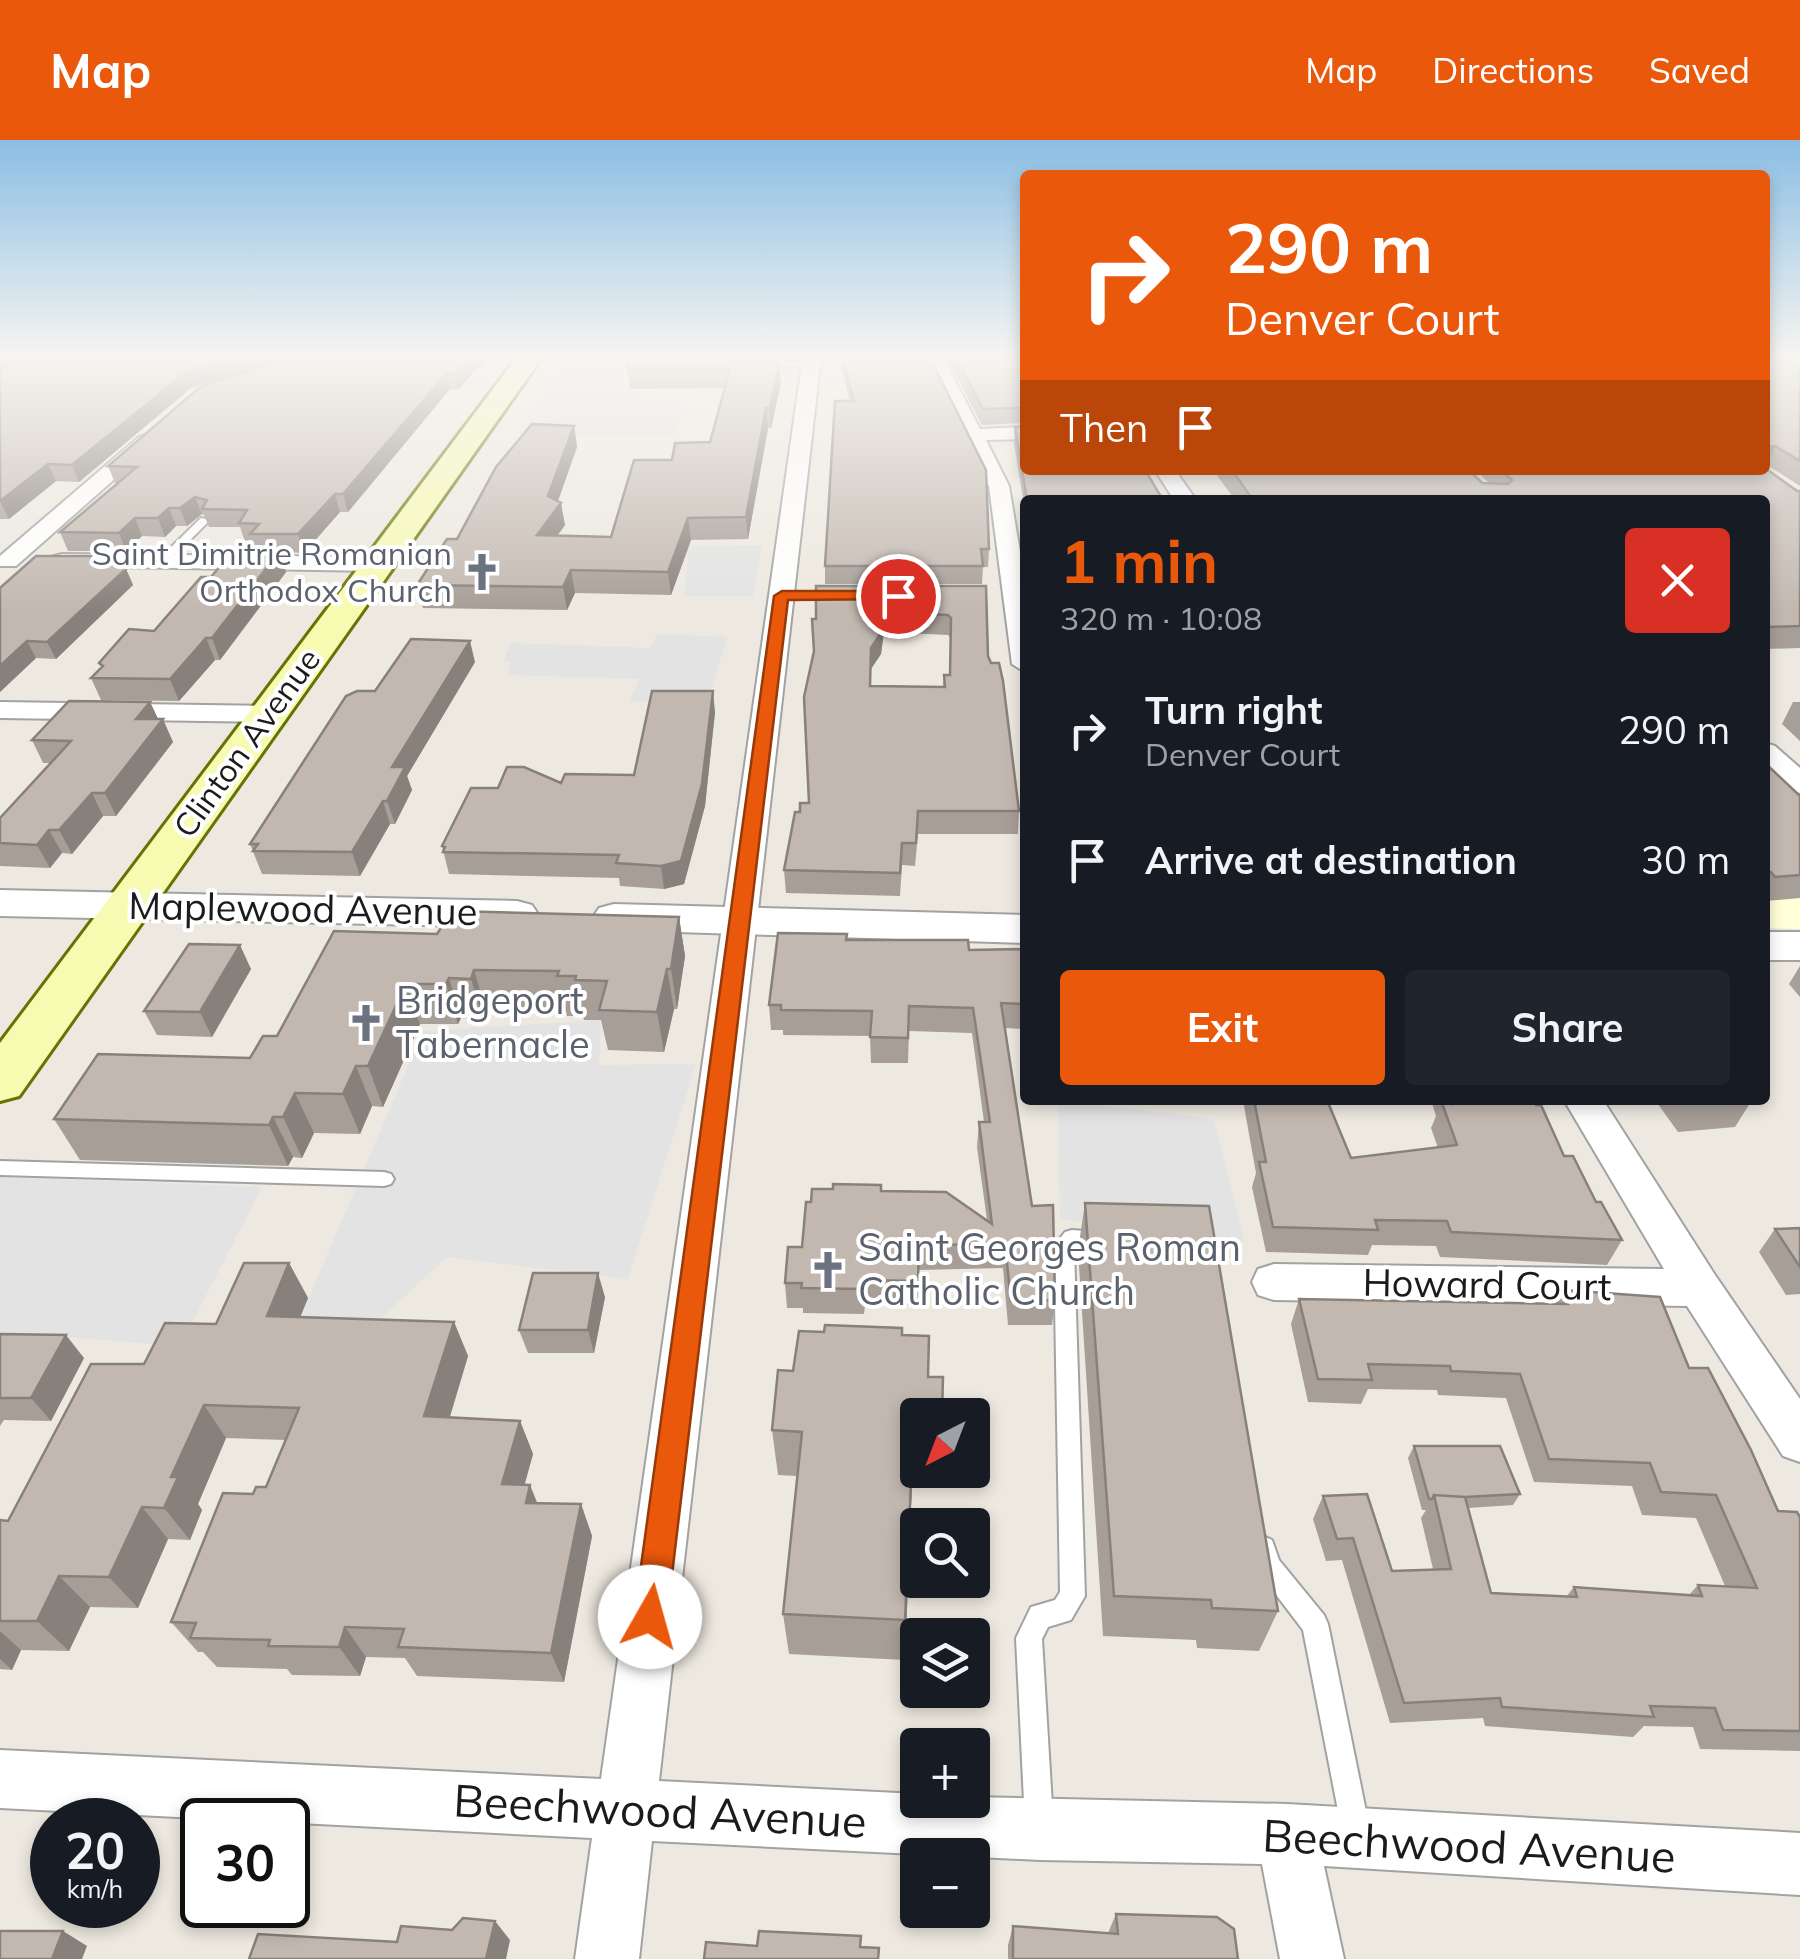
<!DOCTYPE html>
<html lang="en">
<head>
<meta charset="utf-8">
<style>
  body { margin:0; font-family:Mulish,sans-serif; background:#20242c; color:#f1f3f6; height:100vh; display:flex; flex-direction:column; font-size:38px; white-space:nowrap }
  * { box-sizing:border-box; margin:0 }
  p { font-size:32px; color:#9ea1a6 }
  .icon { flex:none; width:55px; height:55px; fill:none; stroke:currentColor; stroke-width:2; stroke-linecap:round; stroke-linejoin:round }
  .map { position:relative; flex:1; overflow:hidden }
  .panel { position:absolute; left:1020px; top:355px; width:750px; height:610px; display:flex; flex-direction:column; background:#171b24; border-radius:10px; box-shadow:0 5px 15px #0003 }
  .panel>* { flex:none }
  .guide { position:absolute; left:1020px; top:30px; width:750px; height:305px; border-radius:10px; box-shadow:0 5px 15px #0003; background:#ea580c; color:#fff; overflow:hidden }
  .needle { width:65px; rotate:222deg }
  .tools { position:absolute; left:900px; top:1258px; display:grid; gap:20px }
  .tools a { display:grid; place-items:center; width:90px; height:90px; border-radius:10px; background:#171b24; box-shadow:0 5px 15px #0003; font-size:50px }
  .speed { position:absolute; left:30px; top:1658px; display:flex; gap:20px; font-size:50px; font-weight:700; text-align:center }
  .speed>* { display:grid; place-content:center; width:130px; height:130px; border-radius:50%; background:#171b24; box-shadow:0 5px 15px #0003; line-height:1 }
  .speed small { font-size:25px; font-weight:400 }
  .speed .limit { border:5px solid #111; border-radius:15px; background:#fff; color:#111 }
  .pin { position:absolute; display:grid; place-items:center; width:85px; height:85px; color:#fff; margin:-42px; border:5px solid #fff; border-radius:50%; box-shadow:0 2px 10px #0007 }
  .me { position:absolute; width:110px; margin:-55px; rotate:7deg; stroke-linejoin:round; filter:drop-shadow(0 0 8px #0008) }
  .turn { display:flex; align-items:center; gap:35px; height:210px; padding:0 40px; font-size:45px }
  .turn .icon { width:130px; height:130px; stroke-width:2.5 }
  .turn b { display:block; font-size:70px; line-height:85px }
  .then { display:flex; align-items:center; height:95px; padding:0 40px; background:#0003; gap:20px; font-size:38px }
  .round { display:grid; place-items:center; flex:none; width:105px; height:105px; border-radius:10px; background:#20242c }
  .head { display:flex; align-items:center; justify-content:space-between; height:170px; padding:0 40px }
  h1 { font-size:60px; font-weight:700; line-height:75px; color:#ea580c }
  .action { display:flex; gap:20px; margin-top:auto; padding:20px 40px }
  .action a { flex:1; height:115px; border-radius:10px; background:#ea580c; color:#fff; font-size:40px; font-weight:700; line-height:115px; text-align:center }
  .action a+a { background:#20242c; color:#f1f3f6 }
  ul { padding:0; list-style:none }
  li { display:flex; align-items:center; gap:30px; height:130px; padding:0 40px }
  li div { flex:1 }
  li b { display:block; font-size:38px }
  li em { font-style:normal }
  header { display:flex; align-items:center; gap:60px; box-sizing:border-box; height:140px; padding:0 50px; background:#ea580c; color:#fff }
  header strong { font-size:48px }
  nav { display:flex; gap:55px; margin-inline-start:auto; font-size:35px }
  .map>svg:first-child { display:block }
</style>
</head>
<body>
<header>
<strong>Map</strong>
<nav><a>Map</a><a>Directions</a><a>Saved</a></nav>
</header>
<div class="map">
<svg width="1800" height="1819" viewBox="0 0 1800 1819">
  <rect width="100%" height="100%" fill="#ede9e0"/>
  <path fill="#ffffd8" d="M1765 628 1800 660V789L1765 788Z"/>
  <path fill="#e3e3e3" d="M626 220 618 247 658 260 681 261 676 296 515 294 564 224Z
    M762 405 753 456H684L688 418 525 416 527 408Z
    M657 494 727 497 708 561H630L639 539 507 535 511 522 504 520 511 503 650 508Z
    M601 880 599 925 696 924 628 1139 447 1117 344 1213 292 1197 423 891Z
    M1058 960 1214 979 1244 1101 1060 1079Z
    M0 1037 262 1047 180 1206 0 1192Z"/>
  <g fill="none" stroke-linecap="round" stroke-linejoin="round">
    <g stroke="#a2a2a2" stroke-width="4">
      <path id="service" d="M811 222 814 226 757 227 753 225 757 223Z
        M201 378 210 380 166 424H158V420Z
        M0 1021 384 1032 391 1034 394 1039 391 1044 384 1046 0 1035Z
        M1072 1090 1111 1093 1114 1099 1111 1105 1077 1106 1074 1109 1085 1456 1071 1480 1048 1487 1042 1499 1053 1682 1049 1692 1039 1696 1029 1692 1025 1682 1016 1498 1031 1467 1055 1460 1060 1452 1054 1106 1065 1092Z
        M1263 1396 1272 1400 1279 1420 1324 1475 1328 1484 1370 1691 1366 1701 1356 1705 1346 1701 1342 1691 1303 1490 1261 1435 1251 1408 1254 1400Z"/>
    </g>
    <g stroke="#a2a2a2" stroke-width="4">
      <path id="minor" d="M306 216H334L261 241 252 236Z
        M803 216H821L659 1641 918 1654V1660H972V1657L1287 1664 1800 1693V1755L1324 1726 1344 1819H1280L1262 1724 1040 1720 652 1701 639 1819H575L592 1698 0 1668V1610L601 1639Z
        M925 216H942L980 289 1025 287V299L986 300 1009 346 1025 442V532L1012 524 989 346Z
        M146 295 156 301 153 305 16 426H0V416L139 297Z
        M1155 330H1175L1196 360H1174Z
        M62 414 376 417 388 424 376 431 54 426 50 421 54 416Z
        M0 562 268 566 282 574 268 582 0 578Z
        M1765 603 1775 606 1800 628V653L1789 650 1765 628Z
        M1564 960H1603L1715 1135 1800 1259V1322L1783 1316 1687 1166 1274 1160 1258 1155 1252 1142 1258 1129 1274 1124 1664 1129Z"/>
    </g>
    <g stroke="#a2a2a2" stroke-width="4">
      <path id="tertiary" d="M0 750 517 761 532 765 538 774 532 783 517 787 0 776Z
        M614 764 1025 775V803L614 790 599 786 593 777 599 768Z
        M1765 792H1800V820H1765Z"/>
    </g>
    <g stroke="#667302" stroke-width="6">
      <path id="secondary" d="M518 216H543L19 956 0 961V903Z"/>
    </g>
    <use href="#service" fill="#fff" fill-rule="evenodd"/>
    <use href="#minor" fill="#fff" fill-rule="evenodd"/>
    <use href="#tertiary" fill="#fff" fill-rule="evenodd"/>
    <use href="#secondary" fill="#f7fbb1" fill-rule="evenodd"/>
  </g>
  <path fill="#a79e97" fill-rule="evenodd" d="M779 216 781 243 771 288H768L748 399 691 400 671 455 575 453 567 470 423 468 417 445 457 399 574 286 577 307 558 361 565 385 557 396 611 397 672 320 710 302 724 248 630 249 627 229Z
    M838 216H929L989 409 988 427H983L982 444H825V426L850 261Z
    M946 216H1025V283L982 285Z
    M1800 216V346L1767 325Z
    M433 223 486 224 476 229 458 250 450 249 348 372H340L304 413 279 412 286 432 220 520H215L179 561 101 560 91 538 101 527 99 523 154 491 211 437 256 412 253 402H245L240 387H209L204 375 202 374 187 386H176L165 397 142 396 126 411H68L60 392 118 344 115 343 108 326Z
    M0 230 191 248 79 342 56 341 9 379H0Z
    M1015 287 1163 360H1025V372L1014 303Z
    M1213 330H1469L1482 343H1489L1475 330H1765L1800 351V508L1765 509V360H1235Z
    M126 429 133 445 56 519 36 518 0 552V448Z
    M986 446 988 516 1019 671 1018 694H918L915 726 902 725 900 756 786 753 784 730 809 663 814 513 812 479ZM884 492 948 495 951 498 950 535H944L943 547 871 546V529L881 514Z
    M475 522 407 636 412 650 395 684H390L360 736 262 734 250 704 375 551Z
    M150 562 158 579 173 602 116 676H103L72 714 62 713 50 728 0 726V678L50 623H43L32 600Z
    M1793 562H1800V601L1782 584Z
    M715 572 705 666 684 744 664 749 620 746 619 738 449 734 442 706 498 648 634 635Z
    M1765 623 1800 656V758L1765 761Z
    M679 777 685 816 677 869H674L664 912 608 910 601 880H584L583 876H567L566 871 486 870 483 879 461 878 458 884H420L383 967 372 966 360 994 314 993 302 1018 293 1017 288 1026 80 1020 54 979 250 918 277 896 437 794Z
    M847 800 969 810 1025 809V889L1005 888 1032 1066 1055 1160 1052 1185H1008L1003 1128 919 1130 918 1165H865L864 1174 803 1173V1168H787L785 1143 802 1107 811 1062 881 1051 987 1080 977 1007 979 982H984L972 893 909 891 908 923H871L870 896 783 895V890H771L769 865Z
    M1800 826V857L1789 844Z
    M251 829 212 897 157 895 144 871Z
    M1119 960H1177L1176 963Z
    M1246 960H1329L1328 962 1351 1018 1438 1008 1431 988 1436 976 1431 960H1534L1564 1016 1622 1100 1607 1125 1440 1117 1436 1106 1372 1105 1368 1115 1266 1112 1252 1047 1256 1033 1244 966Z
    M1655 960H1752L1735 987 1678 992Z
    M1085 1063 1278 1471 1259 1511 1197 1508 1196 1500 1103 1496 1078 1110Z
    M1800 1088V1154L1786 1155 1759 1112 1775 1089Z
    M289 1123 308 1158 300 1177 454 1182 468 1216 450 1277 520 1281 533 1314 524 1345 537 1363 581 1364 592 1396 564 1542 417 1536 405 1518 366 1517 360 1536 292 1535 287 1529 217 1527 203 1512H198L171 1482 253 1354 266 1347 286 1300 226 1298 198 1364 202 1370 190 1400 168 1399 138 1468 90 1467 69 1511 21 1510 12 1530 0 1529V1380L8 1381 144 1224 216 1184Z
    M1563 1150 1689 1228 1778 1371 1800 1377V1611L1700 1609 1693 1587 1644 1586 1633 1597 1485 1586 1483 1578 1390 1583 1342 1420 1326 1421 1313 1379 1323 1356 1392 1431 1433 1429 1421 1378 1426 1370H1422L1408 1318 1414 1306 1520 1354 1513 1365 1468 1368 1491 1453 1566 1457 1574 1447 1689 1455 1698 1445 1725 1446 1696 1378 1642 1375 1632 1346 1534 1342 1506 1258 1438 1255 1437 1250 1368 1249 1361 1264 1308 1262 1291 1184 1299 1159 1555 1164Z
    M605 1157 594 1213H528L519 1190Z
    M0 1194 84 1218 51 1281 4 1280 0 1286Z
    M902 1195 918 1275V1330H941L940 1342 912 1341 905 1520 789 1514 783 1474 797 1336 778 1335 772 1290Z
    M1116 1774 1238 1819H1008V1805L1013 1786 1108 1793Z"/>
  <path fill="#88817b" d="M0 216H16L0 228Z
    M239 216H294L191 248 79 342 72 325 185 233Z
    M470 216H492L486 224 476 229 458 250 455 234Z
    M779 224 781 243 771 288 770 268Z
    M446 234 450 249 348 372 343 354Z
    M766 268 768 288 748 399 746 377Z
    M574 286 577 307 554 372 561 363 565 385 541 418 537 395 548 356Z
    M1775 306 1767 325H1765V307Z
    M48 324 56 341 9 379 0 361Z
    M335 354 340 372 304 413 298 394Z
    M195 357 202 374 187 386 180 368Z
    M169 368 176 386 165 397 158 378Z
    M135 378 142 396 126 411 119 393Z
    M688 378 691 400 671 455 668 432Z
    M279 412 286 432 220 520 212 498Z
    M126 429 133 445 56 519 47 502Z
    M571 430 575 453 567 470 563 447Z
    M884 472V492L881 514 871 529 870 567 871 508Z
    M206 498 215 520 179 561 170 539Z
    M27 501 36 518 0 552V526Z
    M470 501 475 522 407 636 412 650 395 684 387 661 392 627Z
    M713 551 715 572 705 666 684 744 664 749 661 726Z
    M150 562 160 583 163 579 173 602 116 676 105 653 136 579Z
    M92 653 103 676 72 714 59 690Z
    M383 661 390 684 360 736 352 712Z
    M49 690 62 713 50 728 37 705Z
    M679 777 685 816 677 869 671 829Z
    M240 805 251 829 212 897 200 872Z
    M667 829 674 869 664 912 657 872Z
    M474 830 486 870 483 879 471 839Z
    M449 838 461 878 458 884 446 844Z
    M406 844 420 884 383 967 368 926Z
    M356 926 372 966 360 994 343 954Z
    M295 953 314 993 302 1018 283 977Z
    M273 977 293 1017 288 1026 269 985Z
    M289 1123 308 1158 287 1210 267 1176Z
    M598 1133 605 1157 594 1213 588 1190Z
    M454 1182 468 1216 440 1309 424 1276Z
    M66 1195 84 1218 51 1281 31 1258Z
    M204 1265 226 1298 198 1364 202 1370 190 1400 164 1368 171 1337Z
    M520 1281 533 1314 516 1376 502 1344Z
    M913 1296 912 1341 905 1520V1480Z
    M530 1345 543 1377 526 1363Z
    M581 1364 592 1396 564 1542 551 1513Z
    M142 1367 168 1399 138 1468 109 1437Z
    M59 1436 90 1467 69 1511 37 1481Z
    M345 1487 366 1517 360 1536 339 1507Z
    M0 1491 21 1510 12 1530 0 1519Z
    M495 1781 510 1800 506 1819H486Z
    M63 1791 87 1806 82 1819H52Z"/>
  <path fill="#c2b8b0" stroke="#88817b" stroke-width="2.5" fill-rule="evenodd" d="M18 216H239L185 233 72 325 48 324 0 361V230Z
    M434 216H470L455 234H446L343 354H335L298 394H250L259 384 239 383 247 370 202 369 207 360 195 357 180 368H169L158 378H135L119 393 60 392 137 327 108 326 200 247 279 221 433 223Z
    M630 216H779V224L770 268H766L746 377 688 378 668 432 571 430 563 447 417 445 447 399H457L496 327 532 284 574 286 548 356 561 363 537 395 611 397 634 320H672L675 303 710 302 730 229H627Z
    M842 216H929L986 330 989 409H981L983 426H825L835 261H854Z
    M955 216H1025V268L983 269Z
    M1765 216H1800V321L1775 306 1765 307Z
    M1025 286V330H1145L1163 360H1027L1015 287Z
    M1765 328 1797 351H1800V486L1765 487V360H1253L1232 330H1469L1482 343 1508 344 1512 340 1501 330H1765Z
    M232 412H279L212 498H206L170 539 91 538 103 526 99 523 129 489 154 491 201 437H211Z
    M36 416H101L126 429 47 502 27 501 0 526V448Z
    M816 446H986L988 516 991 523H999L1003 541 1019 671H918L916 703H902L900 733 784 730 795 672H800V663H809L804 557 814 511 812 479H816ZM884 472 948 475 951 478 950 535H944L945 547 870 546 871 508 881 493Z
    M411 499 470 501 392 627H405L387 661H383L352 712 253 711 258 704H250L346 556 357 551H375Z
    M652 551H713L702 644 681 721 661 726 616 723 619 715 443 712 445 707 442 706 471 648H498L507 627H524L561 643 565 634 634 635Z
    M69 561 150 562 136 579H163L105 653H92L59 690H49L37 705 0 703V678L71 601 32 600Z
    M1765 623 1800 656V735L1775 737 1771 732 1765 733Z
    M452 771 679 777 671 829H667L657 872 599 870 607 841 575 840 576 836H557L559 831 474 830 471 839 449 838 446 844H406L368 926H356L343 954 295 953 283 977H273L269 985 54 979 98 914 250 918 263 896H277L334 791 437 794Z
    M778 793 847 794 846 800H968L969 810 1025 809V864L1001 863 1032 1066 1053 1065 1055 1160 1011 1161 1005 1104 919 1105 918 1141 864 1140 863 1149 801 1148 802 1143H785L788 1107H802L806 1062H811L812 1049H833V1044L881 1045V1051L946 1052 992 1084 979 982H990L973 868 909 866 908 898 870 897 872 871 781 870V865H769Z
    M189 804 240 805 200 872 144 871Z
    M1254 960H1327L1351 1018 1457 1005 1442 963 1451 964 1450 960H1534L1536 965H1541L1564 1016H1573L1596 1062H1601L1622 1100 1451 1092 1447 1081 1375 1080 1378 1090 1273 1087 1259 1022H1266Z
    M1085 1063 1209 1066 1278 1471 1212 1468 1211 1460 1114 1456Z
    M1800 1088V1127L1775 1089Z
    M244 1123H289L267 1176 454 1182 424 1276 520 1281 502 1344 530 1345 526 1363 581 1364 551 1513 398 1507 404 1489 345 1487 339 1507 268 1506 270 1500 190 1498 196 1483 171 1482 223 1353 253 1354 256 1347H266L299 1268 204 1265 171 1337H178L164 1368 142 1367 109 1437 59 1436 37 1481H0V1380L8 1381 91 1224H144L165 1183 216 1184Z
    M533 1133H598L588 1190H519Z
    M1563 1150 1660 1157 1689 1228H1708L1751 1310 1778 1371 1797 1372 1800 1377V1591L1723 1590 1715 1568 1650 1566 1654 1577 1502 1567 1500 1558 1404 1563 1353 1398 1337 1399 1323 1356 1367 1354 1392 1431 1451 1429 1434 1355 1465 1357 1491 1453 1577 1457 1574 1447 1702 1456 1698 1445 1757 1448 1716 1355 1661 1352 1650 1323 1549 1319 1520 1234 1451 1231 1450 1226 1368 1224 1372 1240 1318 1239 1299 1159 1568 1164Z
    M825 1185 902 1188V1195L929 1196 928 1237H943L942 1275H918V1296H913L905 1480 783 1474 802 1292 772 1290 778 1230 793 1231 799 1191 824 1192Z
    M0 1194 66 1195 31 1258H0Z
    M1414 1306H1500L1520 1354 1465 1357 1434 1355 1432 1359H1429Z
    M1116 1774 1217 1777 1234 1789 1238 1819H1013V1786L1118 1794Z
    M463 1778 495 1781 486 1819H249L258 1794 397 1802 401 1786 452 1790Z
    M0 1791H63L52 1819H0Z
    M759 1791 861 1796 860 1807 879 1808 878 1819H704L706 1802 757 1806Z"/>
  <linearGradient id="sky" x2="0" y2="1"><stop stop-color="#8bbee4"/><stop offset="0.46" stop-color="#f7f5f1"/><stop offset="1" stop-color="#f7f5f1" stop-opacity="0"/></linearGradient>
  <rect width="1800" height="471" fill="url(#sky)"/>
  <path fill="#ea580c" stroke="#983908" stroke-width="2.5" d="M898 451 903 452V459L788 460 667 1477 662 1489 650 1493 639 1489 634 1477 774 456 782 451Z"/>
  <defs>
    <g id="church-bare" transform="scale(3)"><path d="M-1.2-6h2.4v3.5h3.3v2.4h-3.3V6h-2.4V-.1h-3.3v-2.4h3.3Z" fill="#6b7280" stroke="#fff" stroke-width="2.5" paint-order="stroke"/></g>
  </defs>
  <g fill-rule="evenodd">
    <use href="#church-bare" x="482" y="432"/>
    <use href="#church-bare" x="366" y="883"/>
    <use href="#church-bare" x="828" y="1130"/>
  </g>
  <g text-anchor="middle" stroke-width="8" stroke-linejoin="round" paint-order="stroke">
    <g font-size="32" fill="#5b616d" stroke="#fff" text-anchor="end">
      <text x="452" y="425">Saint Dimitrie Romanian<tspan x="452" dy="37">Orthodox Church</tspan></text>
    </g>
    <g font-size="32" fill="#1b1b1b" stroke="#fff">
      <text transform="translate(247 603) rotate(-54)" y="11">Clinton Avenue</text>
    </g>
    <g font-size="38" fill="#1b1b1b" stroke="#fff">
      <text transform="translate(303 769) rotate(1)" y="13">Maplewood Avenue</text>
      <text transform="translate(1487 1145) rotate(1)" y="13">Howard Court</text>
    </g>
    <g font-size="38" fill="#5b616d" stroke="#fff" text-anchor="start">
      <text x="396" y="874">Bridgeport<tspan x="396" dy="44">Tabernacle</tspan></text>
      <text x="858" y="1121">Saint Georges Roman<tspan x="858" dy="44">Catholic Church</tspan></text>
    </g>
    <g font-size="45" fill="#1b1b1b" stroke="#fff">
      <text transform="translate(660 1671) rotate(3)" y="16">Beechwood Avenue</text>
      <text transform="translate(1469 1706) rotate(3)" y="16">Beechwood Avenue</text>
    </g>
  </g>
</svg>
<div class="tools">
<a><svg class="needle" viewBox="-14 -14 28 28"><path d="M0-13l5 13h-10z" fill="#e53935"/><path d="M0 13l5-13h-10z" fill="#9ea1a6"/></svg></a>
<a><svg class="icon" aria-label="search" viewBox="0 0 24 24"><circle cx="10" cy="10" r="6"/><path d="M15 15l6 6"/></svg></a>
<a><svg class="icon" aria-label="layers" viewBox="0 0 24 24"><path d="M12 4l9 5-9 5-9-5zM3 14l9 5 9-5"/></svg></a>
<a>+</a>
<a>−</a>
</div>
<div class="speed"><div>20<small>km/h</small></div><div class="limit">30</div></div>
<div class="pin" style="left:898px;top:456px;background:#d93025"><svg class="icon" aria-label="arrive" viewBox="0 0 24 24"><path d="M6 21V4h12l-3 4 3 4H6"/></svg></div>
<svg class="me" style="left:650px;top:1477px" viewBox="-20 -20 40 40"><circle r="19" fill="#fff"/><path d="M0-13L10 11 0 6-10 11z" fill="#ea580c"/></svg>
<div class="guide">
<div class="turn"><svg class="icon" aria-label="right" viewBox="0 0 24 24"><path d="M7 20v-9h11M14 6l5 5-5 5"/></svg><div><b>290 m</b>Denver Court</div></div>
<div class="then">Then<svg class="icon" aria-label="arrive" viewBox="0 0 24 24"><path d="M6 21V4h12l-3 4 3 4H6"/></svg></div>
</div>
<section class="panel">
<div class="head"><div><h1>1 min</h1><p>320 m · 10:08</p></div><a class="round" style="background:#d93025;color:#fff"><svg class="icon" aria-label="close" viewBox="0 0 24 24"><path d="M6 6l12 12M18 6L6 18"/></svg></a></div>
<ul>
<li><svg class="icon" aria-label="right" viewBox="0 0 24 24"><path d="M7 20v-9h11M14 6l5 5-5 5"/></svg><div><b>Turn right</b><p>Denver Court</p></div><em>290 m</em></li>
<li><svg class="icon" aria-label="arrive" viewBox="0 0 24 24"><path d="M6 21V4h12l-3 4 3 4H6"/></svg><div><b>Arrive at destination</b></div><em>30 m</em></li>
</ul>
<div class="action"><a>Exit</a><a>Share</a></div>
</section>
</div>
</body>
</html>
